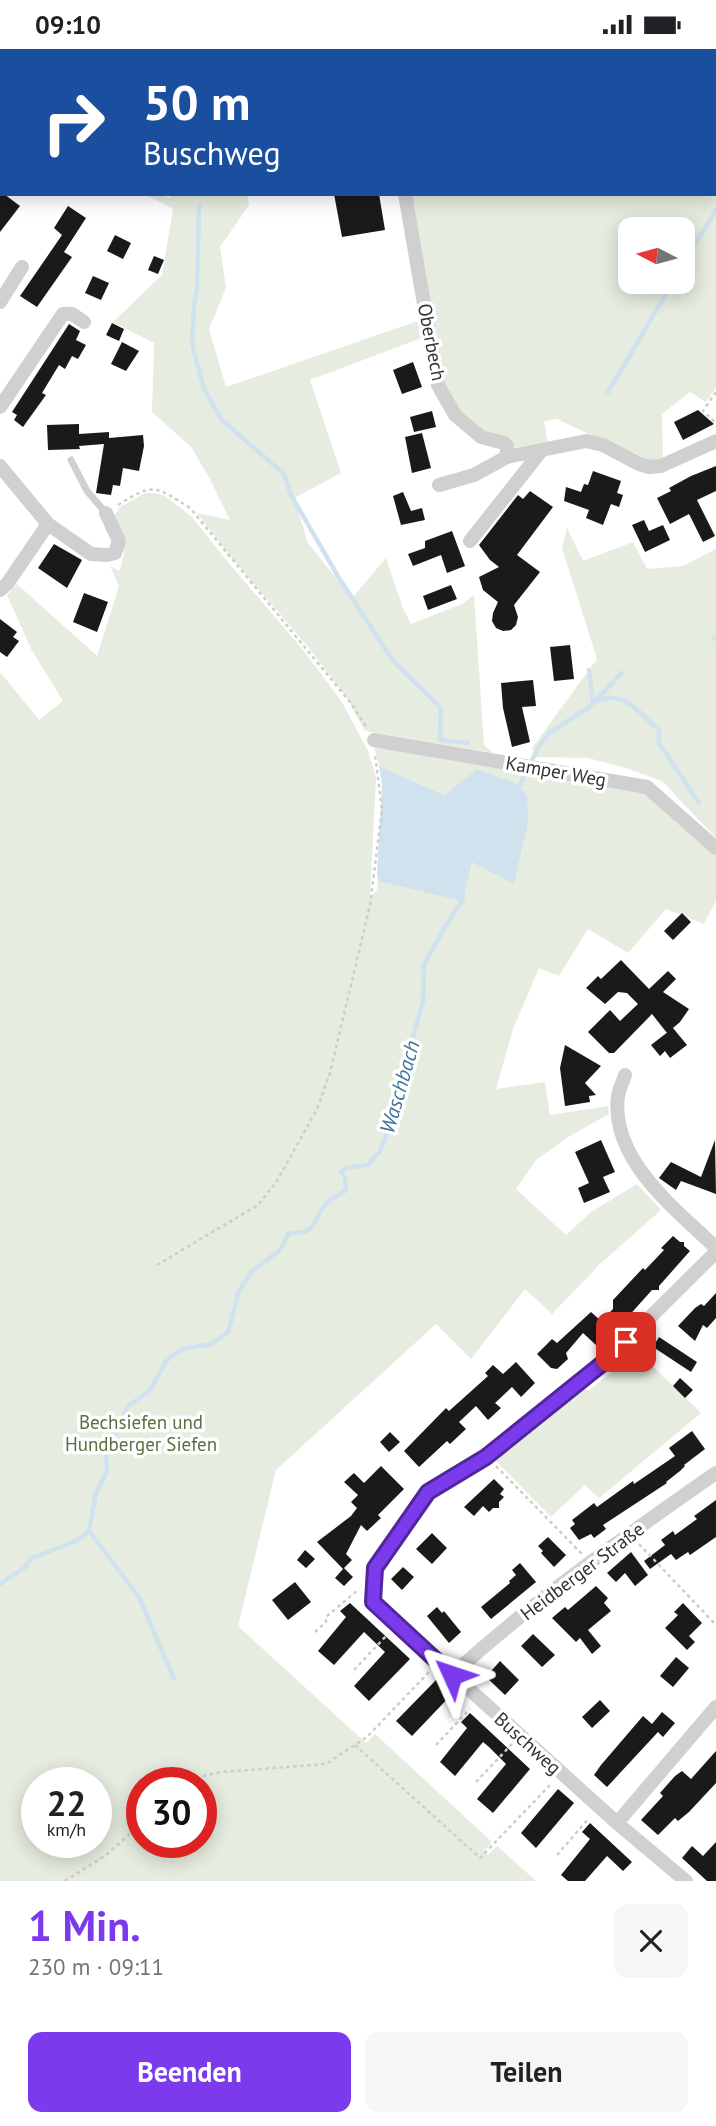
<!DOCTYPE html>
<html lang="de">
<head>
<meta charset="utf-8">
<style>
  body { margin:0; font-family:"PT Sans",sans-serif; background:#f6f6f6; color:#202124; height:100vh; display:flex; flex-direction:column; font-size:26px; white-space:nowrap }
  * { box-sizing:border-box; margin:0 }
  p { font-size:23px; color:#757577 }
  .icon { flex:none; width:38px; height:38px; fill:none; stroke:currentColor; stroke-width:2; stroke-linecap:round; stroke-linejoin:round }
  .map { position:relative; height:1832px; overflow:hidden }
  .panel { display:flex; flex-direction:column; background:#fff; flex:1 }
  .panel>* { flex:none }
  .banner { position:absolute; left:0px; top:0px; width:718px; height:147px; box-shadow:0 4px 18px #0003; background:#1a4fa0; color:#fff; overflow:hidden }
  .needle { width:46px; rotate:276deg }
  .controls { position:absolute; left:618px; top:168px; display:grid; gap:14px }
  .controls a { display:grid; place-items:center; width:77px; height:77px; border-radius:14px; background:#fff; box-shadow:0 4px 18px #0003; font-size:35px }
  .speed { position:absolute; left:21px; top:1718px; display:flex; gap:14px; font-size:35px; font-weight:700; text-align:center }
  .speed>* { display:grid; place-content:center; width:91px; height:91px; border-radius:50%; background:#fff; box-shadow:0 4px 18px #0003; line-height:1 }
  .speed small { font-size:18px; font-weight:400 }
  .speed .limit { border:10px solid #d22; background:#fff; color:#111 }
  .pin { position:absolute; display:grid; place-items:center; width:60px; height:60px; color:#fff; margin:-30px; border-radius:14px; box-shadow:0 4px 10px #0006 }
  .me { position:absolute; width:77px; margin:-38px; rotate:312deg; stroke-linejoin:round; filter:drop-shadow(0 0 5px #0008) }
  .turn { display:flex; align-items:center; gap:24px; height:147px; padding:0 28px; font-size:32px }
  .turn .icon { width:91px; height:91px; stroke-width:2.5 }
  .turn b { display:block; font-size:49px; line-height:60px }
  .round { display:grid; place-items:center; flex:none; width:74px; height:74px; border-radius:14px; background:#f6f6f6 }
  .head { display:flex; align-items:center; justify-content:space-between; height:119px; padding:0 28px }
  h1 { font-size:42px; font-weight:700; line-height:52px; color:#7c3aed }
  .action { display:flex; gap:14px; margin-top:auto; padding:14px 28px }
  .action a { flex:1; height:80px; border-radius:14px; background:#7c3aed; color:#fff; font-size:28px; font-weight:700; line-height:80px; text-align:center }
  .action a+a { background:#f6f6f6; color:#202124 }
  .status { display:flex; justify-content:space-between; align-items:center; height:49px; padding:0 35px; background:#fff; direction:ltr }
  .status svg { height:19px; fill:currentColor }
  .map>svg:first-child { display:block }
</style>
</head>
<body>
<div class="status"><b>09:10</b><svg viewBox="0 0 49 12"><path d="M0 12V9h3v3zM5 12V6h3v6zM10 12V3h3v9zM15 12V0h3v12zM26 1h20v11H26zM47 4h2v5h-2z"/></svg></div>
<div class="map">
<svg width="716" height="1832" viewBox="0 0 716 1832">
  <rect width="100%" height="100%" fill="#fff"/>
  <path fill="#e6ecdf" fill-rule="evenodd" d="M322 0H716V339L706 353 690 343 662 365 663 410 647 413 557 370 544 372 548 395 512 399 492 389 461 365 445 342 410 145H716V2ZM630 180H682V233H630Z
    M144 145H161L169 149 172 145H247L249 156 220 198 226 239 209 280 226 338 421 271 424 288 310 331 341 424 294 449 308 494 352 549 386 509 403 559 411 575 462 555 474 546 484 696 493 704 365 682 347 649 309 599 231 508 197 464 230 471 210 430 191 398 152 363 154 294 113 273 162 226 173 160Z
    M145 444H156L165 447 192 468 227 512 304 602 342 653 368 702 376 728 370 848 377 841 378 829 477 720 444 746 379 717 374 697 656 742 716 803V852L704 875 666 860 628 904 588 880 559 927 539 919 513 980 496 1040 545 1033 550 1066 608 1057 609 1065 570 1087 536 1111 516 1140 566 1186 591 1163 637 1135 661 1161 600 1215 552 1265 525 1240 471 1310 436 1275 276 1421 238 1577 366 1694 375 1685 492 1793 484 1802 488 1806 497 1797 536 1832H0V623L39 671 63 652 31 600 7 546 17 535 97 607 119 537 110 517 120 522 124 504 115 466 120 458ZM37 1734H96V1794H37ZM142 1734H201V1794H142Z
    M567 479 583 512 633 493 647 520 683 517 716 500V789L662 732 626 719 588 709 531 708 534 706 532 699 597 610 562 499Z
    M638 1303 701 1364 599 1449 585 1436 551 1468 496 1412 523 1386 582 1340 589 1341Z"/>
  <path fill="#cfe2ee" d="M379 717 444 746 477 720 517 735 527 746 528 773 514 835 472 813 462 852 379 832 377 825 382 736Z"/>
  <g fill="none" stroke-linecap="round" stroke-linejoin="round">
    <path stroke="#cfe2ee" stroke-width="4.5" d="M199 157 197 241 194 257 192 295 204 340 222 371 284 425 291 446 339 529 393 612 441 659 440 691 468 694
      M682 217 716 161
      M608 343 673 233
      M713 590 716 588
      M589 621 593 652
      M597 652C623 640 641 665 659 681V694L699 754
      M518 740 538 699 549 684 588 659 622 624
      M89 1482 139 1548 174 1630
      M0 1535 24 1519 32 1509 76 1492 89 1482 96 1444 107 1422 105 1392 120 1380 127 1358 149 1342 167 1311 182 1300 212 1295 228 1283 239 1242 250 1224 280 1201 289 1184C320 1185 310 1171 327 1154 332 1148 340 1146 346 1141L345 1129 341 1122 347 1119 368 1116 380 1102 400 1053 407 1009 423 952 424 916 444 879 462 852 463 846"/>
  </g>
  <path fill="#1a1a1a" d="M0 142 20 157 0 183Z
    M334 145H379L385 181 342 188Z
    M68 157 86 169 64 203 72 208 37 258 20 247 62 186 54 179Z
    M115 186 131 194 123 210 107 202Z
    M154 207 164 211 158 225 148 221Z
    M93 227 109 234 101 251 85 244Z
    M112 274 124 280 119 292 106 286Z
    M69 275 80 282 76 291 86 296 78 310 72 307 65 320 59 316 42 344 46 346 23 378 14 371 17 366 12 363Z
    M122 293 139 302 126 322 111 315Z
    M413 313 422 338 402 345 393 321Z
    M698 361 714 375 683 391 674 373Z
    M432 362 436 378 414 383 410 368Z
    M79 375V385L109 383V389L143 386 144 397 139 422 123 419 120 437 113 436 111 446 96 444 104 395 79 397 80 400 48 401 47 376Z
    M422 384 431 419 412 424 405 388Z
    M716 417V442L697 451 715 487 703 493 689 465 670 475 657 449 671 442 669 439 691 427Z
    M593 422 621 432 617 444 623 446 619 458 611 455 603 476 586 469 589 461 564 452 566 438 581 443 584 435 588 436Z
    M530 442 553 458 517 506 540 523 514 556 518 568 516 576 511 581 503 582 496 579 492 572 493 564 498 553 483 541 479 528 499 518 490 511 479 496 518 446 523 450Z
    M403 443 411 462 422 459 425 471 401 476 393 447Z
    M644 471 649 482 663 476 670 491 645 503 632 476Z
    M452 482 465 517 447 524 441 506 413 517 408 505 425 499V492Z
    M54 495 82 511 67 539 38 519Z
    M451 536 457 550 428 561 423 547Z
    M84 544 108 553 97 583 73 573Z
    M0 570 17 583 13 588 19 592 7 608 0 603Z
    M570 596 574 630 554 632 550 598Z
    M533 631 536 657 522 658 530 693 512 698 503 659 501 634Z
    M682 864 691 873 673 891 664 882Z
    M621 911 649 940 668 922 676 930 663 943 689 960 680 973 667 984 652 965 614 1004H609L588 983 610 961 620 972 638 955 627 944 618 943 605 955 586 939 598 927 601 930Z
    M673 979 687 996 670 1009 665 1002 660 1007 651 996Z
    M565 996 601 1017 585 1034 596 1046 589 1047 590 1053 565 1057 560 1019Z
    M601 1091 615 1123 603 1128 610 1143 584 1154 578 1139 589 1134 575 1103Z
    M715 1091 716 1145 681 1132 676 1141 659 1129 671 1113 701 1128Z
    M673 1187 680 1193H684V1197L690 1202 659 1237V1241H652L626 1270 623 1267 596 1296 583 1284 566 1304 568 1310 557 1320 551 1319 537 1305 552 1290 557 1294 591 1263 601 1272 613 1260V1251L643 1219 645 1221 664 1201 661 1199Z
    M716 1244V1269L707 1279 703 1276 695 1292 678 1277 695 1259 701 1255 704 1257Z
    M659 1288 697 1313 691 1323 653 1298Z
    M516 1313 535 1334 521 1348 512 1338 495 1354 501 1359 488 1371 476 1357 459 1373 466 1380 450 1395 447 1392 419 1418 404 1402 446 1359 449 1362 488 1327 485 1324 493 1316 503 1325Z
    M680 1329 693 1341 685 1349 673 1337Z
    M692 1382 705 1400 684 1416 685 1417 680 1422 666 1433 667 1434 603 1476 606 1480 594 1489 591 1485 579 1491 570 1479 575 1475 572 1471 594 1454 597 1458 633 1432 634 1435 675 1407 669 1399Z
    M390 1383 400 1393 389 1403 380 1393Z
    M381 1417 404 1440 378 1466 381 1469 367 1482 361 1476 346 1505 352 1511 344 1519 353 1528 344 1537 335 1529 343 1520 317 1493 351 1467 357 1459 351 1453 358 1446 344 1433 354 1424 364 1434Z
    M494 1430 504 1440 500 1445 504 1448 499 1453V1459H493L489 1463 483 1457 474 1467 464 1458Z
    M716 1451V1488L690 1506 688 1503 676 1511 671 1505 650 1520 644 1512 665 1496 661 1491 673 1482 675 1486 697 1470 694 1467Z
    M432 1484 447 1499 432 1515 416 1500Z
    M548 1488 566 1506 554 1518 541 1504 543 1502 538 1497Z
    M305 1501 315 1510 306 1519 297 1511Z
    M631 1503 648 1526 635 1537 625 1524 616 1533 607 1524Z
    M520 1514 536 1533 491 1570 481 1558 510 1534 509 1532 516 1526 512 1521Z
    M403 1518 414 1528 402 1541 391 1530Z
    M295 1533 311 1553 288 1571 272 1551Z
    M596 1537 608 1549 604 1554 611 1562 588 1581 601 1597 592 1605 580 1589 576 1593 552 1569 565 1558 568 1561Z
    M350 1554 410 1610 369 1652 354 1637 385 1603 364 1583 334 1616 318 1602 346 1568 340 1562Z
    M683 1554 702 1574 689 1587 695 1593 687 1601 665 1579 678 1566 674 1563Z
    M437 1558 442 1564 444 1562 461 1583 449 1594 427 1567Z
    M533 1585 555 1606 542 1618 521 1597Z
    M676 1608 689 1619 673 1638 660 1627Z
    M500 1612 519 1631 505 1646 486 1628Z
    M438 1629 454 1643 412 1687 396 1672Z
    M600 1651 610 1662 592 1679 582 1668Z
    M662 1663 675 1674 663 1688 658 1683 607 1738 594 1726 601 1716 643 1667 652 1675Z
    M470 1664 530 1720 493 1764 477 1750 506 1715 489 1698 483 1693 455 1727 440 1713 467 1679 461 1673Z
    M716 1702V1734L689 1763 678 1772 675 1769 658 1786 641 1771 663 1747 660 1744 675 1727 682 1722 691 1730Z
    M558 1740 574 1754 536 1799 521 1784Z
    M590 1774 632 1813 623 1822 607 1807 585 1832H568L561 1826 590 1790 582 1783Z
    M716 1793V1832H707L682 1809 692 1797 703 1807Z"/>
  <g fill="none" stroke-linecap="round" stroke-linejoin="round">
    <path stroke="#cdcdcd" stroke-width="2.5" stroke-dasharray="3.5 3.5" stroke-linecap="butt" d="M716 343 703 362 716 374
      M118 456C154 433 155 437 190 459L350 653 367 679
      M157 1216 258 1156 277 1132 317 1060 330 1024 370 856 382 761 375 705
      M496 1417 582 1505
      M639 1495 716 1576
      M315 1583 326 1573V1568L359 1540
      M354 1621 388 1585
      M355 1696 480 1809 552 1734
      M436 1696 470 1660
      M476 1733 512 1695
      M191 1734 199 1728 221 1723 326 1715 367 1688 429 1623
      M557 1806 589 1769
      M65 1832 106 1806 142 1774"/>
    <path stroke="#d0d0d0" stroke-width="7" d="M71 411 87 442 106 464"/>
    <path stroke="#d0d0d0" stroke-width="14" d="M314 0 316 2
      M61 2 62 0
      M0 92 2 90
      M405 145 438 336 455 366 481 388 504 394 507 397V408
      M0 253 22 218
      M0 358 63 265H72L84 273
      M0 417 48 475 91 505 107 506 115 504 119 492 106 464
      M439 436 474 426 507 408 586 392 603 396 639 415 649 418 661 417 716 392
      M470 492 542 401
      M0 541 7 535 48 475
      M374 691 647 738 716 799
      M625 1026C623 1033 619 1040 618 1047 610 1111 676 1160 716 1199
      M452 1626C534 1551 626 1487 716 1424
      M617 1774 716 1658
      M686 1832 617 1774 373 1553 375 1519 428 1443 486 1408 608 1310 716 1203"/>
  </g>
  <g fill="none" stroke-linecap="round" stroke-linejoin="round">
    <g stroke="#51269a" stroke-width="18">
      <path id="route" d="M452 1626 373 1553 375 1519 428 1443 486 1408 608 1310 626 1293"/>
    </g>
    <use href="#route" stroke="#7c3aed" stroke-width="12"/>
  </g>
  <g text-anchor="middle" stroke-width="7" stroke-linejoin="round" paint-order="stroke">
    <g font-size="19" fill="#333" stroke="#fff">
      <text transform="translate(432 293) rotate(79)" y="7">Oberbech</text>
      <text transform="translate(556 722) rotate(10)" y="7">Kamper Weg</text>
      <text transform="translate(582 1522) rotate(-37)" y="7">Heidberger Straße</text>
      <text transform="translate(528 1694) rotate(42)" y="7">Buschweg</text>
    </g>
    <g font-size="19" fill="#56703f" stroke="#fff">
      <text x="141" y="1380">Bechsiefen und<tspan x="141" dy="22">Hundberger Siefen</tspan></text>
    </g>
    <g font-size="21" font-style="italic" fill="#3f7597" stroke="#fff">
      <text transform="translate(400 1038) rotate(-74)" y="7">Waschbach</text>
    </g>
  </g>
</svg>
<div class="controls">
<a><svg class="needle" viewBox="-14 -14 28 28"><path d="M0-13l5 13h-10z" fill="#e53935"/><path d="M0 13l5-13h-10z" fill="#757577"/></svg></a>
</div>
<div class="speed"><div>22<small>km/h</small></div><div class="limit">30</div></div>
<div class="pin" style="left:626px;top:1293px;background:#d93025"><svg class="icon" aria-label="arrive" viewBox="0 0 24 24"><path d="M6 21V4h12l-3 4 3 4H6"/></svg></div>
<svg class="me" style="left:452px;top:1626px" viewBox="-20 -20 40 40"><path d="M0-17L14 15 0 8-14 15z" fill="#7c3aed" stroke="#fff" stroke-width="4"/></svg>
<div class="banner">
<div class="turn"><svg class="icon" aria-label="right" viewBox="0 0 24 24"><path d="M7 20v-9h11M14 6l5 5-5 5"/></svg><div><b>50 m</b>Buschweg</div></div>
</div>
</div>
<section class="panel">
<div class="head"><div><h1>1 Min.</h1><p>230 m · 09:11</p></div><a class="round"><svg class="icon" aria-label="close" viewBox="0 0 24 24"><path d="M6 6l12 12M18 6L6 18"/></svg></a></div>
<div class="action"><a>Beenden</a><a>Teilen</a></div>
</section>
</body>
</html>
